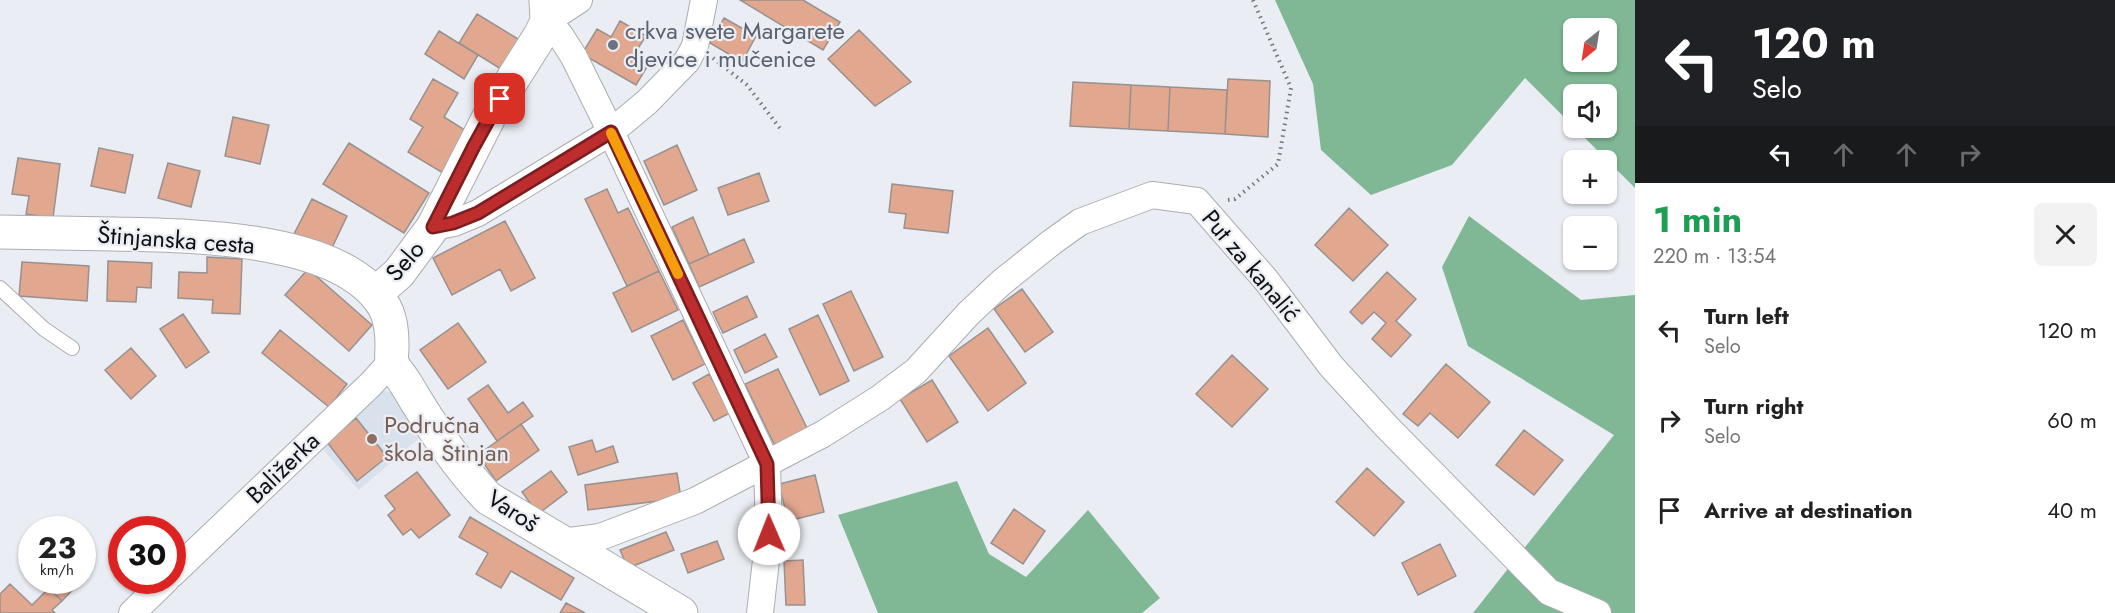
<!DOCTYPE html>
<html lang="en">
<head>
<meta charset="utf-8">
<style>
  body { margin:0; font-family:Jost,sans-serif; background:#f2f2f2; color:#222; height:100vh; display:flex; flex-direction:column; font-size:22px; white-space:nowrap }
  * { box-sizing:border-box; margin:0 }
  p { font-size:20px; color:#767676 }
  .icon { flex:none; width:33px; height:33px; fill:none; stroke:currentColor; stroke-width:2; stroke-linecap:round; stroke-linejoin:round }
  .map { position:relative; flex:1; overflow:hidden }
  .side { display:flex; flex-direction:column; background:#fff; width:480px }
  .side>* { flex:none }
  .guide { background:#202124; color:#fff; overflow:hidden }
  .needle { width:39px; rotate:210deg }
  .tools { position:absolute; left:1563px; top:18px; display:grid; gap:12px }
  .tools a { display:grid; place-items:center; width:54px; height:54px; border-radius:9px; background:#fff; box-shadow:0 2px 4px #0004; font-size:30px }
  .speed { position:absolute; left:18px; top:516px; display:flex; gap:12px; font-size:30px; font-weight:700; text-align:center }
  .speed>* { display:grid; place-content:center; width:78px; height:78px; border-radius:50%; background:#fff; box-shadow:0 2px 4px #0004; line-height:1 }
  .speed small { font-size:15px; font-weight:400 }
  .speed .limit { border:9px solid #d22; background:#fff; color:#111 }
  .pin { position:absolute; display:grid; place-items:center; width:51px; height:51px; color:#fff; margin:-26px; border-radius:12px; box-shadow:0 3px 9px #0006 }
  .me { position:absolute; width:66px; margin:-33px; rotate:359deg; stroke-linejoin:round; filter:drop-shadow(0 0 4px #0008) }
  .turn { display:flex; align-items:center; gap:21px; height:126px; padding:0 18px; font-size:27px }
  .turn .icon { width:78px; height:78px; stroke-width:2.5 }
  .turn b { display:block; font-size:42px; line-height:51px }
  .lanes { display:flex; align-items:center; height:57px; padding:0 18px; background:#0003; justify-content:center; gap:30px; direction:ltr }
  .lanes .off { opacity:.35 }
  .round { display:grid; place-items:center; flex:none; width:63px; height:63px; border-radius:9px; background:#f2f2f2 }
  .overview { display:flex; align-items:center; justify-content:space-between; height:102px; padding:0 18px }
  h1 { font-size:36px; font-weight:700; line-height:45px; color:#1e9e55 }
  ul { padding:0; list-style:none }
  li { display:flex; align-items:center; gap:18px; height:90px; padding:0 18px }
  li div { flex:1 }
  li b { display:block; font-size:22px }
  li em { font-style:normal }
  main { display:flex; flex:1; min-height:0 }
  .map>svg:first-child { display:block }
</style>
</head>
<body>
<main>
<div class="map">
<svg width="1635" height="613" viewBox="0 0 1635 613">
  <rect width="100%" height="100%" fill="#eaedf3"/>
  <path fill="#d9e1ed" d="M386 391 396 394 425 433 359 490 319 445 376 392Z"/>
  <path fill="#80b795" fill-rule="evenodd" d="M1275 0H1635V188L1575 128H1606V94H1574L1573 126 1525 78 1452 165 1371 195 1321 150 1313 84ZM1574 28H1606V62H1574Z
    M1469 216 1581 300 1635 295V613H1473L1614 435 1468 346 1442 267Z
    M957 481 989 554 1026 577 1088 510 1160 598 1142 613H878L838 515Z"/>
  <path fill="#e1a78f" stroke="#98918f" stroke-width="1.5" d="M740 0H803L840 22 823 50Z
    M477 14 523 42 504 71 459 43Z
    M724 18 756 36 742 62 710 43Z
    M620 21 646 36 635 53 650 62 636 85 582 54 597 29 611 37Z
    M859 30 911 82 875 106 828 59Z
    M439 31 478 55 464 79 425 54Z
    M433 79 458 93 444 117 468 132 443 173 408 152 423 127 410 119Z
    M1228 79 1270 81 1268 137 1225 134Z
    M1073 82 1131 85 1129 129 1070 126Z
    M1131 85 1170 87 1168 131 1129 129Z
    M1170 87 1227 90 1225 134 1168 131Z
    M233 117 269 125 260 164 225 156Z
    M349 143 429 193 404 233 323 184Z
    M677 145 697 190 664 205 644 161Z
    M99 148 133 155 125 193 91 186Z
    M18 158 60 164 53 218 26 214 29 196 12 194Z
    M168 163 200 171 191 207 158 198Z
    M759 173 769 201 728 215 718 188Z
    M892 184 953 191 948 233 904 228 906 214 889 212Z
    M607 189 618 213 628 208 659 271 627 286 585 199Z
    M312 199 347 216 329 254 293 236Z
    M1349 208 1388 245 1353 281 1315 245Z
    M693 217 709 255 689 264 672 227Z
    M505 221 535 278 511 291 500 269 452 295 433 258Z
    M744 239 754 262 699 287 689 264Z
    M207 257 242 259 240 314 212 313 213 300 178 298 179 272 207 273Z
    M108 261 152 263 151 288 137 287 136 302 107 301Z
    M22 262 89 266 87 301 19 296Z
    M308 269 372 325 349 351 285 295Z
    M659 271 678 310 632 332 613 293Z
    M1387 272 1416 299 1396 321 1411 335 1391 357 1372 339 1386 323 1374 312 1362 324 1350 312Z
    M1022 289 1053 332 1025 352 994 309Z
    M851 291 883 357 854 371 823 304Z
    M747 296 757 317 723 333 713 312Z
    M183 314 209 352 186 368 160 329Z
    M818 315 849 381 820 395 789 329Z
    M683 320 705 364 673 380 651 336Z
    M458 323 486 362 448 389 420 350Z
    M988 328 1026 383 988 411 949 356Z
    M280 330 347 384 329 407 262 353Z
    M765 334 777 357 745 373 734 350Z
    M131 348 156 376 131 399 105 370Z
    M1232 355 1268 389 1232 427 1196 394Z
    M1446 364 1490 402 1458 438 1430 413 1418 426 1403 414Z
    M778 369 808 430 775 446 745 384Z
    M709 374 730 413 714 421 693 383Z
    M932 380 958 422 927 442 900 399Z
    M488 385 508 413 523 402 533 416 497 441 468 399Z
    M356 418 387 457 357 481 327 442Z
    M521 424 539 450 496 481 478 455Z
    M1524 430 1563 460 1534 495 1496 465Z
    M592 440 596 452 613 446 618 462 578 475 569 447Z
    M1367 468 1404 502 1374 536 1336 502Z
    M551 471 567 492 538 514 522 492Z
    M417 472 450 515 419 538 411 529 403 535 388 515 395 509 385 496Z
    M677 473 681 498 588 510 585 485Z
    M815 475 824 512 788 521 779 484Z
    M1014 509 1045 531 1023 564 991 543Z
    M470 517 574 578 561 600 511 571 501 588 476 574 488 553 459 537Z
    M666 532 674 550 628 568 620 550Z
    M717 541 724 559 688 573 681 554Z
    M1440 544 1456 576 1418 595 1402 563Z
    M803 560 805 605H786L784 561Z
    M41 580H82L62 601Z
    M10 584 32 605 49 588 62 601 52 610 55 613H0V594Z
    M566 603 585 613H560Z"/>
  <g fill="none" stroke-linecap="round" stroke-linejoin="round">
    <g stroke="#aaadb2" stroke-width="16">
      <path id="lane" d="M0 288 44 329 72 348"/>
    </g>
    <g stroke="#aaadb2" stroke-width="28">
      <path id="street" d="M579 0 547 21 560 35 574 57 611 132 767 464 769 534 760 613
        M433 227 454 223 478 213 611 132 647 102 687 61 695 46 704 0
        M562 542 600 537 695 501 823 434 880 398 916 371 968 314 1002 282 1052 242 1080 222 1152 195 1197 201 1266 280 1331 366 1387 427 1549 592 1598 613
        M172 574 371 384 392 361
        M132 613 166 580"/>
    </g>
    <g stroke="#aaadb2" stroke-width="35">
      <path id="secondary" d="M0 232C38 233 76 233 114 234 187 236 337 235 382 303 391 316 392 332 392 347 392 351 391 357 392 361 393 368 402 377 406 384 430 425 455 463 488 498L681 613
        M375 294 399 273 433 227 490 115 541 34 547 21 546 0"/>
    </g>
    <path stroke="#75767a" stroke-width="4" stroke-dasharray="1.5 4.5" stroke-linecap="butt" d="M713 58 747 85 782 131
      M1228 200 1235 199 1278 164 1291 88 1253 0"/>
    <use href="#lane" stroke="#fff" stroke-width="14"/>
    <use href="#street" stroke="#fff" stroke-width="26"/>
    <use href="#secondary" stroke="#fff" stroke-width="33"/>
  </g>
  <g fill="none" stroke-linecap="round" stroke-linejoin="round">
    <g stroke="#7b1d1e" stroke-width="15">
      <path id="route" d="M500 99 474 146 433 227 453 223 478 213 611 132 767 464 769 534"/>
    </g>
    <use href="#route" stroke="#bd2d2e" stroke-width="10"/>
    <path stroke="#f59e0b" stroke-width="10" d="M611 133 678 274"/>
  </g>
  <circle fill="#6b7280" stroke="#eaedf3" stroke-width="2" cx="613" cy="45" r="6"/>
  <circle fill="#8d6e63" stroke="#eaedf3" stroke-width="2" cx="372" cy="439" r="6"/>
  <g text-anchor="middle" stroke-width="4.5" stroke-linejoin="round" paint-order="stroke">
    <g font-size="24" fill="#5b616d" stroke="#eaedf3" text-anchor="start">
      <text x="625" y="39">crkva svete Margarete<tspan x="625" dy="28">djevice i mučenice</tspan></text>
    </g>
    <g font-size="24" fill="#0f1012" stroke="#eaedf3">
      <text transform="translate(176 240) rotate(4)" y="8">Štinjanska cesta</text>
      <text transform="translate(405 261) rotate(-49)" y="8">Selo</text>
      <text transform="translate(1251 266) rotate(50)" y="8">Put za kanalić</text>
      <text transform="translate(283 468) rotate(-44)" y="8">Baližerka</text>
      <text transform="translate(513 511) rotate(33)" y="8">Varoš</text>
    </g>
    <g font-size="24" fill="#785e54" stroke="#eaedf3" text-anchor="start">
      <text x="384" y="433">Područna<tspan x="384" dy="28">škola Štinjan</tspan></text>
    </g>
  </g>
</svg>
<div class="tools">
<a><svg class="needle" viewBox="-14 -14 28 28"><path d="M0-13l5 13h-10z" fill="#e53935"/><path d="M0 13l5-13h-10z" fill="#767676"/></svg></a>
<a><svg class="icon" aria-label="sound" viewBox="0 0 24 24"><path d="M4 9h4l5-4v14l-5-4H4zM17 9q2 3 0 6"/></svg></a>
<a>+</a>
<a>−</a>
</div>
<div class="speed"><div>23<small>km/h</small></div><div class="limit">30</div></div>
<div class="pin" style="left:500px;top:99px;background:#d93025"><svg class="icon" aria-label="arrive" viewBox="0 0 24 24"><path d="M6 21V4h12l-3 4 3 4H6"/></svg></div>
<svg class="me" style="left:769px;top:534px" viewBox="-20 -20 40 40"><circle r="19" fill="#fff"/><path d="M0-13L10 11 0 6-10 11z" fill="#bd2d2e"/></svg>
</div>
<section class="side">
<div class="guide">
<div class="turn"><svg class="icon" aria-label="left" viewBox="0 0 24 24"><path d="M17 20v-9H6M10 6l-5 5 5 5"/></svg><div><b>120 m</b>Selo</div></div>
<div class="lanes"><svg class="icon" aria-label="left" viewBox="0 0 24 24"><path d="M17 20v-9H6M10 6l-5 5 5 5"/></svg><svg class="icon off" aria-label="ahead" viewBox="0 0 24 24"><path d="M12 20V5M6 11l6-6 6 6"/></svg><svg class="icon off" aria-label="ahead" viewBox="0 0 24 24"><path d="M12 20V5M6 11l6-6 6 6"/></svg><svg class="icon off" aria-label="right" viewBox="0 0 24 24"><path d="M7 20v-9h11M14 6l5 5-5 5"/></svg></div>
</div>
<div class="overview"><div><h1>1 min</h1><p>220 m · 13:54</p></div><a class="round"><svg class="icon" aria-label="close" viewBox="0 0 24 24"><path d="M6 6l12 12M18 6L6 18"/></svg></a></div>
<ul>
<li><svg class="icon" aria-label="left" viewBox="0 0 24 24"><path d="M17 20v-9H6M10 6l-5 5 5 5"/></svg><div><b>Turn left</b><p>Selo</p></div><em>120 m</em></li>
<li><svg class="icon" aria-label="right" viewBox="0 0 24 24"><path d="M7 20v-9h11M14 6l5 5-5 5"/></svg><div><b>Turn right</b><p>Selo</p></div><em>60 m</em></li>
<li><svg class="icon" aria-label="arrive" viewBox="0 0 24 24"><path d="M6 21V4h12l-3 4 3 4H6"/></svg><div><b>Arrive at destination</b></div><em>40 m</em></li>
</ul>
</section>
</main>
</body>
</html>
